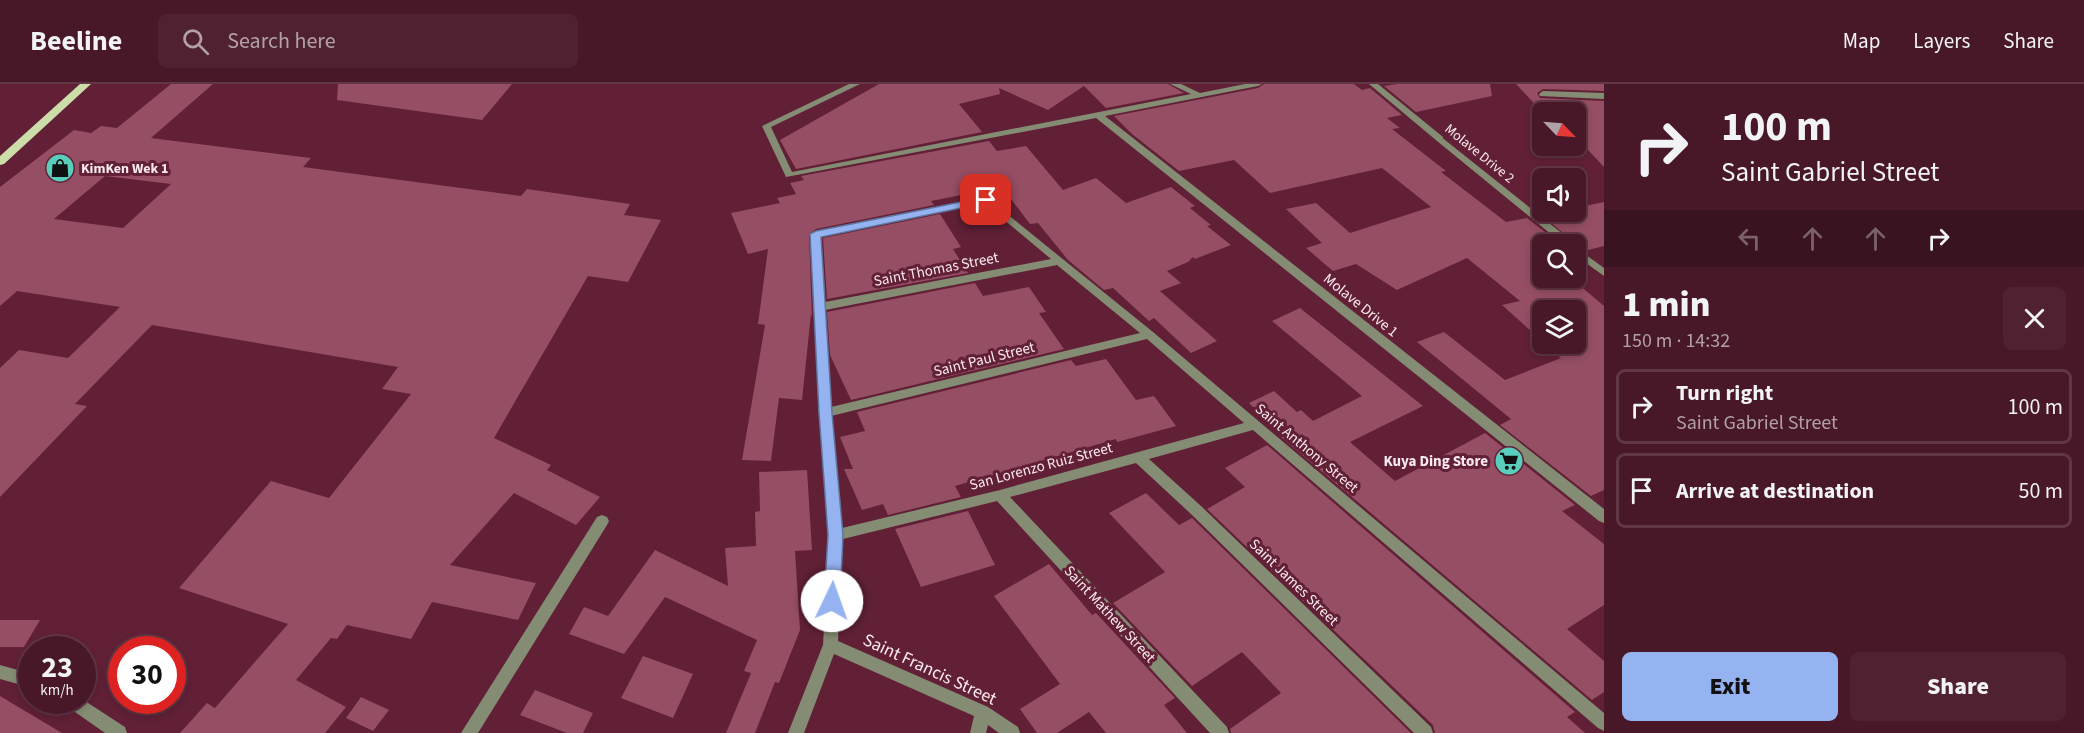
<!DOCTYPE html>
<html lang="en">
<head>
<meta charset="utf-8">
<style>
  body { margin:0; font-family:"Source Sans 3",sans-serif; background:#502130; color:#f1f3f6; height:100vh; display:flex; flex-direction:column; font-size:22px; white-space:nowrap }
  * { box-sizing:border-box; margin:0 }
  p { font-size:20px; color:#b1a0a8 }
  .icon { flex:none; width:33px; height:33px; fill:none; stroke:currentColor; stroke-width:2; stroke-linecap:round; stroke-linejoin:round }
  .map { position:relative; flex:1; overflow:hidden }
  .sheet { display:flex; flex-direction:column; background:#491828; width:480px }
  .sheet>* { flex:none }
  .top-card { background:#491828; color:#f1f3f6; overflow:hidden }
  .needle { width:39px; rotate:115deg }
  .fabs { position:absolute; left:1532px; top:18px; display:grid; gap:12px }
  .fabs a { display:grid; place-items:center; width:54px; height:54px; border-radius:9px; background:#491828; box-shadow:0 3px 9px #0003,0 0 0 2px #613745; font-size:30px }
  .speed { position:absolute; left:18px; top:552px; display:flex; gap:12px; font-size:30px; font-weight:700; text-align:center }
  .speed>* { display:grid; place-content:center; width:78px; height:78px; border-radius:50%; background:#491828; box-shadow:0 3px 9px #0003,0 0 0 2px #613745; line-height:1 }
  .speed small { font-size:15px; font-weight:400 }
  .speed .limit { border:9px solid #d22; background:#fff; color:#111 }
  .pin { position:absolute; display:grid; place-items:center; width:51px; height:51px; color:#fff; margin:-26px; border-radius:12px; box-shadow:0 3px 9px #0006 }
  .me { position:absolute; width:66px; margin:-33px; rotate:3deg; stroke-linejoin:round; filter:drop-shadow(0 0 4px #0008) }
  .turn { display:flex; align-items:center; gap:21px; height:126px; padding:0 18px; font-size:27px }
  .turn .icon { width:78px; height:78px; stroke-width:2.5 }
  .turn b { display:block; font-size:42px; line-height:51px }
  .lanes { display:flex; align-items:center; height:57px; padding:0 18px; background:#0003; justify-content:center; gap:30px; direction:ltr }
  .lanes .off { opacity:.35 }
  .round { display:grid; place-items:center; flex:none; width:63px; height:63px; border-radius:9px; background:#502130 }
  .head { display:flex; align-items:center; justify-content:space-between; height:102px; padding:0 18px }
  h1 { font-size:36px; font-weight:800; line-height:45px }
  .cta { display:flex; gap:12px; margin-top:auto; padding:12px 18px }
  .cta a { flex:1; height:69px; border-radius:9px; background:#95b2f1; color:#111; font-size:24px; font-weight:800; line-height:69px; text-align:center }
  .cta a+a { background:#502130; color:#f1f3f6 }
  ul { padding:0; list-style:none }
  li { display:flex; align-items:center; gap:18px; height:75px; margin:0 12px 9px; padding:0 6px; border:3px solid #613745; border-radius:9px }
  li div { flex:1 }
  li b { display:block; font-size:22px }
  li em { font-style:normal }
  header { display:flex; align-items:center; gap:36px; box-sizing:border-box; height:84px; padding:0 30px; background:#491828; border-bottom:2px solid #613745 }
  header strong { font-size:28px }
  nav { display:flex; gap:33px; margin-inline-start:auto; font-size:21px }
  .search { width:420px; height:54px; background:#502130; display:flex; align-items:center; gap:15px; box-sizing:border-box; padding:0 21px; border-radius:9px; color:#b1a0a8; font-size:22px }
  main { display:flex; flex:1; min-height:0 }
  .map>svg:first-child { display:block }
</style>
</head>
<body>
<header>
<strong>Beeline</strong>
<div class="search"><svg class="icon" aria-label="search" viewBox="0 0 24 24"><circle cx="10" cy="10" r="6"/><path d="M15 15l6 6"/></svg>Search here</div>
<nav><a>Map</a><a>Layers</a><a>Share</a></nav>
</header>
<main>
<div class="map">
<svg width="1604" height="649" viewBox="0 0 1604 649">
  <rect width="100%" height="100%" fill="#612036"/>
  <path fill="#954e63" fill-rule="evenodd" d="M171 0H213L151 54 311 74 303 83 521 112 527 105 630 120 624 131 661 136 628 198 588 192 494 354 551 381 547 386 600 413 576 441 514 409 450 481 536 499 518 536 432 518 411 555 347 541 337 555 331 554 296 596 346 623 325 649H180L207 619 215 624 288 540 179 504 271 397 329 414 411 310 382 305 398 283 152 241 75 320 87 322 0 413V284L19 266 68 274 120 223 17 207 0 222V103L74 46 91 49 101 42 117 44ZM105 92 171 100 123 144 54 135Z
    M338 0H512L482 36 337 16Z
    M879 0H1168L1184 9 1106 24 1084 2 1048 26 999 4 1000 10 959 20 982 48 796 85 780 56Z
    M1264 0H1354L1362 6 1370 4 1402 31 1387 34 1400 44 1392 45 1446 87 1441 88 1506 138 1527 134 1560 160H1542V194H1571L1604 222V406L1591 412 1500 341 1511 335 1417 258 1444 248 1505 296 1561 274 1545 260H1575V226H1542V257L1502 221 1520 217 1467 174 1397 206 1356 180 1333 187 1306 164 1322 159 1286 125 1316 119 1350 149 1431 123 1382 84 1270 109 1234 76 1179 87 1132 50 1114 32 1258 4Z
    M1397 0H1490L1492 12 1416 28 1384 2Z
    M1516 0H1604V7L1543 5 1537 9 1540 14 1604 17V83L1575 52V28H1542Z
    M989 57 997 67 1026 62 1063 106 1096 94 1126 119 1171 103 1195 122 1190 124 1211 141 1207 142 1231 161 1195 175 1193 173 1188 178 1167 187 1181 199 1160 207 1217 257 1191 269 1154 234 1149 237 1113 204 1104 206 1068 176 1038 139 1030 140 1002 103 931 117 934 121 816 145 809 150 812 233 811 230 802 316 779 314 771 377 742 376 765 241 758 240 768 165 748 170 731 129 780 119 777 114 796 110 790 99 804 96 801 92Z
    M1604 118V162L1584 167 1542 131 1575 128V124Z
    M940 130 961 163 953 165 968 189 827 215 823 154Z
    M975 199 983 212 1029 203 1046 228 1039 229 1064 265 851 316 830 271 827 228Z
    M1300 224 1423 322 1350 358 1395 397 1485 349 1575 421 1562 427 1604 460V521L1567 545 1604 577V608L1592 616 1281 353 1283 352 1249 319 1274 307 1297 328 1301 326 1313 337 1362 312 1272 237Z
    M1106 275 1136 316 1154 312 1176 342 1117 358 1116 355 955 402 961 413 888 431 883 420 862 426 844 385H853L840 353 865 347 857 328 1071 276 1076 282Z
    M1267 361 1575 628 1567 633 1585 649H1435L1433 641 1207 425 1245 403 1225 384Z
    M807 386 812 466 795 467 800 546 779 599 775 598 755 649H726L751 589 744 587 757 556 665 513 624 570 569 550 584 523 608 532 655 466 728 502 725 464 756 462 755 428 760 427 759 388Z
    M1146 409 1179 441 1192 434 1411 649H1231L1230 645 1281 609 1242 568 1192 602 1113 519 1165 488 1109 429Z
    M968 427 995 481 921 503 895 445Z
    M1049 480 1092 531 1096 529 1175 614 1164 621 1187 649H1106L1089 628 1057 649H1037L1020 625 1060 600 994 512Z
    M0 536H40L24 563H0Z
    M643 572 693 590 673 634 621 614Z
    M535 606 593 629 583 649H567L520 631Z
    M0 612 62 649H0Z
    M361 613 389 626 373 647 346 634Z"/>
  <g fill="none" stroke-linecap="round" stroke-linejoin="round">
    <path fill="#848c73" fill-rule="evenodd" d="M1369 0H1378L1443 53V57H1437Z"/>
    <path fill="#848c73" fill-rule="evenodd" d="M849 0H860L771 43 792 88 1191 10 1170 0H1181L1200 9 1245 0H1262L1258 2 1105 32 1604 425V439L1599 437 1096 34 786 93 762 42Z
      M1543 7 1604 9V15L1540 12 1539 10Z
      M1440 52 1573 158 1574 160H1563L1437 57 1436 55Z
      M986 113 1153 248 1604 629V647L1598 644 1253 346 1149 375 1201 422 1431 643 1433 649H1414L1191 430 1136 379 1010 413 1227 643 1229 649H1210L997 417 843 455 838 557 988 623 1018 643 1020 649H999L988 641 986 649H970L974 632 834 570 804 649H788L823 561 829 451 819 329 811 150 816 147ZM984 119 1051 175 825 218 821 152ZM1057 181 1140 249 831 323 825 226ZM1147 255 1244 339 1000 406 842 444 831 332Z
      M1575 163 1604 184V192L1575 171Z
      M602 431 607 433 609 437 607 441 478 649H461L597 433Z
      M0 581 32 590V604L0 595Z
      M82 615 125 643 127 649H105L65 621 63 616Z"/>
    <path fill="#ccdda9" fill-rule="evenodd" d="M80 0H91L4 80 0 81V72Z"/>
  </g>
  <path fill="#95b2f1" stroke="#61749d" stroke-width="1.5" d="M986 113 990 114V118L821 153 832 329 843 451 840 517 838 522 832 524 826 522 824 517 828 451 819 329 810 150 816 147Z"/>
  <defs>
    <g id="shop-disc" transform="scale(1.5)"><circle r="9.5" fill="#5acebd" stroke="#612036"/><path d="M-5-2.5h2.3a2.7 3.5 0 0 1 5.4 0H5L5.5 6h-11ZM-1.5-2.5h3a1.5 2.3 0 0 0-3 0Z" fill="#111"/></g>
    <g id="supermarket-disc" transform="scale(1.5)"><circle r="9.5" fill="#5acebd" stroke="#612036"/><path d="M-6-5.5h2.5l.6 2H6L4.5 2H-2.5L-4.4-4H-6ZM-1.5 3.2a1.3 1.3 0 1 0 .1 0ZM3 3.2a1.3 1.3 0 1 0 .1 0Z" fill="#111"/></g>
  </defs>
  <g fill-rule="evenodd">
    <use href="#shop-disc" x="60" y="84"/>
    <use href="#supermarket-disc" x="1509" y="377"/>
  </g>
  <g text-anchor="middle" stroke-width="6" stroke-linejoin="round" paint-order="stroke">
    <g font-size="14" fill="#fbeaed" stroke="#612036">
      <text transform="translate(1480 69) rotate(39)" y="5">Molave Drive 2</text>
    </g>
    <g font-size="14" font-weight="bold" fill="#fbeaed" stroke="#612036" text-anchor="start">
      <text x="81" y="89">KimKen Wek 1</text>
    </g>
    <g font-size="15" fill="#fbeaed" stroke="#612036">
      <text transform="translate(936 185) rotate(-11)" y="5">Saint Thomas Street</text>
      <text transform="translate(1361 221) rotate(39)" y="5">Molave Drive 1</text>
      <text transform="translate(984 275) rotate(-14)" y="5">Saint Paul Street</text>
      <text transform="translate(1307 364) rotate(40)" y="5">Saint Anthony Street</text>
      <text transform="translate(1041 382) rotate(-15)" y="5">San Lorenzo Ruiz Street</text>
      <text transform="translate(1294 498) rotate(44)" y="5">Saint James Street</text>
      <text transform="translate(1110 530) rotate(47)" y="5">Saint Mathew Street</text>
    </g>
    <g font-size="15" font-weight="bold" fill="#fbeaed" stroke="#612036" text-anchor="end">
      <text x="1488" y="382">Kuya Ding Store</text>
    </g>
    <g font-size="18" fill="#fbeaed" stroke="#612036">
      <text transform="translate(930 585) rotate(25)" y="6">Saint Francis Street</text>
    </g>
  </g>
</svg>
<div class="fabs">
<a><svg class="needle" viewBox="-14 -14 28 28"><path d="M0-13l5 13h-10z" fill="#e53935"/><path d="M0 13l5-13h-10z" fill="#b1a0a8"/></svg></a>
<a><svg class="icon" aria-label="sound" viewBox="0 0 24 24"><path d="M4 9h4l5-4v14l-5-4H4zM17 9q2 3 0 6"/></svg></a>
<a><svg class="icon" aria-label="search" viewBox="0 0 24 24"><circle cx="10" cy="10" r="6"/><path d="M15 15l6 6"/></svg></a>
<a><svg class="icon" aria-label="layers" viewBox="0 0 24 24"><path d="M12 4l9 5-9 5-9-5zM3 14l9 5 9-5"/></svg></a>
</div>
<div class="speed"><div>23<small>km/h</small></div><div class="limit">30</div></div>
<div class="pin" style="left:986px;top:116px;background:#d93025"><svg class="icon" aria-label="arrive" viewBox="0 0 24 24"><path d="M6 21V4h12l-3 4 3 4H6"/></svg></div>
<svg class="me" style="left:832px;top:517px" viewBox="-20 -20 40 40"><circle r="19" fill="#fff"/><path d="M0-13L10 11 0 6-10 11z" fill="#95b2f1"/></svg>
</div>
<section class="sheet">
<div class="top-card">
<div class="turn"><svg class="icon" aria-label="right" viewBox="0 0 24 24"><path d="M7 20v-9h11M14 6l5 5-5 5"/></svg><div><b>100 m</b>Saint Gabriel Street</div></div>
<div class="lanes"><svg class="icon off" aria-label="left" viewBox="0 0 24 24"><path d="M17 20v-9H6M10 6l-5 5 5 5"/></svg><svg class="icon off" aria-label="ahead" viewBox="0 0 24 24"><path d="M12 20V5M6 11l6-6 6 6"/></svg><svg class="icon off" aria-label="ahead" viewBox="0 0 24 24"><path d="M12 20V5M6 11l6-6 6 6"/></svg><svg class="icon" aria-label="right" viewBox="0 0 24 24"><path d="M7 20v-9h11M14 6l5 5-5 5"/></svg></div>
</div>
<div class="head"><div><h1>1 min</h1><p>150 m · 14:32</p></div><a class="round"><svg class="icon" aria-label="close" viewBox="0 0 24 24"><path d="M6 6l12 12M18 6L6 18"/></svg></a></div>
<ul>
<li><svg class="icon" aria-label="right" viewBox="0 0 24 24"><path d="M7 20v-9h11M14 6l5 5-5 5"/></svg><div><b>Turn right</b><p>Saint Gabriel Street</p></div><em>100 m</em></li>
<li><svg class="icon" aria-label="arrive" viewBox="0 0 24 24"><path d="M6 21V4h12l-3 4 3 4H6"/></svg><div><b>Arrive at destination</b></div><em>50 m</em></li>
</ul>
<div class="cta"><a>Exit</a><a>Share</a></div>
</section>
</main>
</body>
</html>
